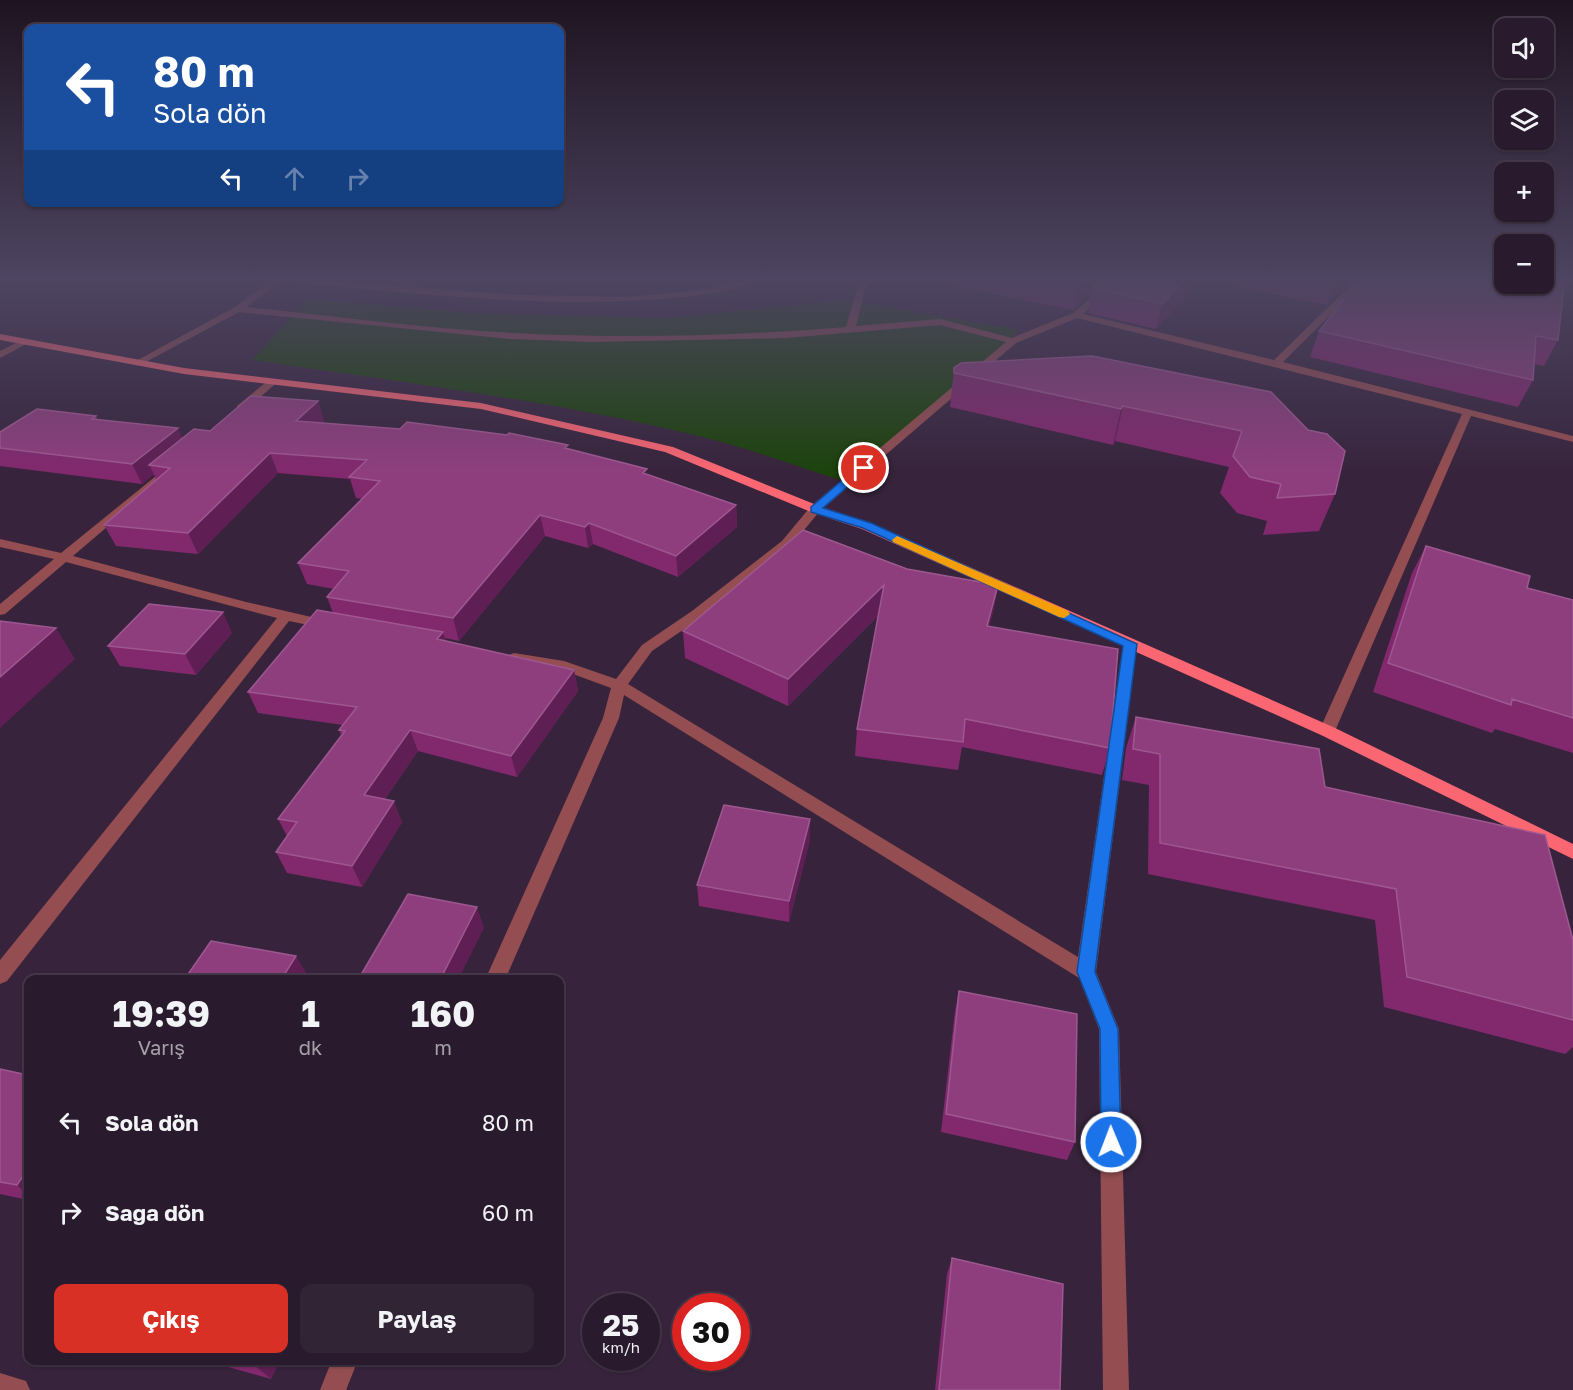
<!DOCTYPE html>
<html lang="tr">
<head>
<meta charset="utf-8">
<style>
  body { margin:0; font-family:"Golos Text",sans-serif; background:#312435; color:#f1f3f6; height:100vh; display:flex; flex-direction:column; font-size:22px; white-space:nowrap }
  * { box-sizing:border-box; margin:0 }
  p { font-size:20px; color:#a5a1aa }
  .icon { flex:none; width:33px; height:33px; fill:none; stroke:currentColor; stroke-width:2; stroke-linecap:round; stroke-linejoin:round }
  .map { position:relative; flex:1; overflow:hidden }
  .panel { position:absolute; left:24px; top:975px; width:540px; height:390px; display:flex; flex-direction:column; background:#291b2d; border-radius:12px; box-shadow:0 2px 4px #0004,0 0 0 2px #453949 }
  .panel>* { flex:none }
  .hud { position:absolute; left:24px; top:24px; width:540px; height:183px; border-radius:12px; box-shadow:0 2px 4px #0004,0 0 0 2px #453949; background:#1a4fa0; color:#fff; overflow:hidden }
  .tools { position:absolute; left:1494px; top:18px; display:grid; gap:12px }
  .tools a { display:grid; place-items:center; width:60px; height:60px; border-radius:12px; background:#291b2d; box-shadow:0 2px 4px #0004,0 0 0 2px #453949; font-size:30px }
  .speed { position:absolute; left:582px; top:1293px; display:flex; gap:12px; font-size:30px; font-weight:700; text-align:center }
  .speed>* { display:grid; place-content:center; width:78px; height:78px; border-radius:50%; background:#291b2d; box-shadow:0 2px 4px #0004,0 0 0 2px #453949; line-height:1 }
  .speed small { font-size:15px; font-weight:400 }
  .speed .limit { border:9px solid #d22; background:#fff; color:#111 }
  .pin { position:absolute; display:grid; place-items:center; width:51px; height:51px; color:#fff; margin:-26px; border:3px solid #fff; border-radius:50%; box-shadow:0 2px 6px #0007 }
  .me { position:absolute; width:66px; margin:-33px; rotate:359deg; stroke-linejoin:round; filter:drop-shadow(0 0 4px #0008) }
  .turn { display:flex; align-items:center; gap:21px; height:126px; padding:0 30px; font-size:27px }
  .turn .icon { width:78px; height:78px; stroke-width:2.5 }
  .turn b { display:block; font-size:42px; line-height:51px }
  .lanes { display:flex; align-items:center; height:57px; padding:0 30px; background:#0003; justify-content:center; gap:30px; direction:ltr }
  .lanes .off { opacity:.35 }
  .eta { display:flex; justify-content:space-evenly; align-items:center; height:102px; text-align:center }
  .eta b { font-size:36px; font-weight:700; line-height:42px }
  .button { display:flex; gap:12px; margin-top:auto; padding:12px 30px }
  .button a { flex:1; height:69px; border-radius:12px; background:#d93025; color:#fff; font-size:24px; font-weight:700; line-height:69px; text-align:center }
  .button a+a { background:#312435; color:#f1f3f6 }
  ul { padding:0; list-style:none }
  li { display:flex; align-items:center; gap:18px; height:90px; padding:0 30px }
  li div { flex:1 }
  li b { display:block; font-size:22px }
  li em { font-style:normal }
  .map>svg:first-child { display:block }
</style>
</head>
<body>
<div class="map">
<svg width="1573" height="1390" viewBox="0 0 1573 1390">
  <rect width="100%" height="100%" fill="#37243c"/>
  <path fill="#1c430c" d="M308 299 471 313 667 318 846 300 1019 330 850 483C804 469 757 451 710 439 560 401 405 383 252 360Z"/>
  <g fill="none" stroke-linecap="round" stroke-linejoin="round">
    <path fill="#944e51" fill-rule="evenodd" d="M260 278H296L518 295 628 297 711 289 744 278H757C738 292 706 294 683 297 549 311 414 292 280 282L246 307C335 316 425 329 514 333 624 339 736 336 846 327L857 289 866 278H874L865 289 856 326 940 319 1012 338 1073 313 1114 278H1123L1083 314 1274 360 1358 278H1367L1283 362 1573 436V442L1471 416 1335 731 1327 737 1319 731 1462 414 1077 318 1016 343 819 512 790 547 702 617 652 651 628 684 1078 957 1123 644 1130 639 1135 641 1137 644 1096 972 1119 1029 1129 1390H1103L1099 1029 1079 978 624 695 619 718 505 980H485L603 718 611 688 562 670 509 661 507 658 509 655 514 653 564 661 616 679 642 645 692 611 782 541 811 506 1006 342 940 325 786 338 591 342 511 339 239 312 142 364 134 362 235 307 270 281Z
      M22 340 30 342 0 358V351Z
      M270 379 279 381 245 410H237V406Z
      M172 463 178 466 176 468 73 556 246 602 333 622 335 625 328 629 289 621 7 981 0 984V960L277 618 66 562 5 614 0 615V604L54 559 0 547V539L61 553Z
      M332 1360H358L346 1390H320Z
      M0 1373 26 1381 30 1390H0Z"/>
    <path fill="#fa6773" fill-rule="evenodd" d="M0 334 184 368 481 403 673 447 819 506 870 523 1333 727 1573 844V859L1321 735 862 529 811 512 665 452 481 409 184 374 0 340Z"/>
  </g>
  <path fill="#82296e" d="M937 278H1355L1327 305 1203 279 1156 329 1088 313 1091 294 1074 310 936 282Z
    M1349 284 1558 340 1544 366 1534 364 1533 380 1518 407 1310 357 1319 331 1343 300Z
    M954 368 1271 392 1335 494 1319 531 1263 535 1267 521 1237 513 1220 493 1229 467 1115 441 1113 445 950 407Z
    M318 401 324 421 322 423 568 449 648 475 736 505 737 527 678 577 593 544 588 548 545 536 459 641 445 638 446 641 574 670 578 691 517 777 418 751 385 799 402 822 362 887 287 873 276 852 287 836 278 819 341 735 339 730 343 725 258 713 248 692 333 613 327 597 334 589 307 584 298 563 363 499 356 498 350 479 278 473 198 554 116 546 104 525 156 480 154 474 142 484 0 466V432L96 416 97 419 182 439Z
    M1426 546 1527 588 1573 600V753L1495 729 1492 733 1373 692 1412 573Z
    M907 569 998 585 993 612 989 626 1110 748 1102 775 962 747 958 770 855 756 857 729 878 616 788 706 685 658 683 631Z
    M232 633 196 675 120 666 108 646Z
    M1136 717 1325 787 1573 940V1047L1565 1054 1384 1007 1375 920 1148 874 1149 785 1122 780 1126 748Z
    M810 819V840L789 922 699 906 697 885Z
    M959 991 1075 1142 1067 1160 941 1132 955 1011Z
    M0 1069 28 1075V1200L0 1194Z
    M952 1258 1060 1390H935L947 1274Z
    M203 1360H280L271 1379Z"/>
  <path fill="#5f1f54" d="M1087 278H1111L1093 288 1091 294 1074 310 1078 285Z
    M1187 278H1203L1156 329 1162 304Z
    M1339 278H1355L1327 305 1336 281Z
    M318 401 324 421 304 441 296 421Z
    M1123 406 1115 441 1113 445 1121 409Z
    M178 428 186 447 149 465 154 474 142 484 132 464Z
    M270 453 278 473 198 554 188 533Z
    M736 505 737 527 678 577 676 556Z
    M540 515 545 536 459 641 453 618Z
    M589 523 593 544 588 548 585 527Z
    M884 585 882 612 788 706V679Z
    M998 585 993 612 982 653 987 626Z
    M223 612 232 633 196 675 185 654Z
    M56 628 75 659 0 728V677Z
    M443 632 449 652 437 639Z
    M574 670 578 691 517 777 511 756Z
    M410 730 418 751 373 816 364 795Z
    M394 801 402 822 362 887 352 866Z
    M810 819V840L789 922V901Z
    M477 907 484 928 458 980H440Z
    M296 956 308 976 306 980H281Z
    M28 1169V1195L17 1185Z
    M256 1360H280L271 1379 254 1365Z"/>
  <path fill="#8e3e7d" stroke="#9e5890" stroke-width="1.5" d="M1044 278H1087L1078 285Z
    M1104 278H1187L1162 304 1093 288Z
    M1322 278H1339L1336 281Z
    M1355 278H1504V284H1544V278H1565L1558 340 1536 336 1533 380 1319 331 1355 285 1349 284Z
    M1092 356 1271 392 1308 430 1327 434 1345 451 1335 494 1277 498 1281 484 1250 477 1233 456 1242 431 1123 406 1121 409 954 373V368L961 363Z
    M251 396 318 401 296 421 400 429 407 422 507 435 509 433 568 445 565 448 647 469 643 473 736 505 676 556 589 523 585 527 540 515 453 618 327 597 349 571 298 563 380 481 349 477 367 460 270 453 188 533 104 525 170 468 149 465 194 429 210 431Z
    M37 409 96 416 92 419 178 428 132 464 0 448V432Z
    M803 530 907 569 998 585 987 626 1118 649 1110 748 965 719 963 742 857 729 884 585 788 679 683 631Z
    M1426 546 1530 576 1527 588 1573 600V718L1512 699 1511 705 1388 663Z
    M149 604 223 612 185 654 108 646Z
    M317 610 443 632 437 639 574 670 511 756 410 730 364 795 394 801 352 866 276 852 297 822 278 819 345 731 339 730 357 707 248 692Z
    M0 621 56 628 0 677Z
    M1136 717 1319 749 1325 787 1545 835 1573 940V1020L1407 977 1396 889 1160 843V754L1133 749Z
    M724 805 810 819 789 901 697 885Z
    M408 894 477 907 440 980H358Z
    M211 941 296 956 281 980H184Z
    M959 991 1077 1014 1075 1142 946 1114Z
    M0 1069 28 1075V1169L17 1185 0 1182Z
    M952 1258 1063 1284 1060 1390H939Z
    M236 1360H256L254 1365Z"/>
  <linearGradient id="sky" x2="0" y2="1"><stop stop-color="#1e1421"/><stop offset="0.59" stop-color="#4d4561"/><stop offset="1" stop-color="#4d4561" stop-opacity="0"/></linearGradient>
  <rect width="1573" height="473" fill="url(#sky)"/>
  <path fill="#1a73e8" stroke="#114b97" stroke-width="1.5" d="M860 465 869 468 823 508 871 523 1137 644 1095 972 1118 1029 1121 1142 1118 1149 1111 1152 1104 1149 1101 1142 1100 1029 1077 972 1123 646 863 528 811 512V507Z"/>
  <path fill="#f59e0b" d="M897 536 1068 611 1070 614 1064 618 1059 617 893 542 892 540Z"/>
</svg>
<div class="tools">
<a><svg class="icon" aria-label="sound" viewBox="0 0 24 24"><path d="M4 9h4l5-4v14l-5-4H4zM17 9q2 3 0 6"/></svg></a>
<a><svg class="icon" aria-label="layers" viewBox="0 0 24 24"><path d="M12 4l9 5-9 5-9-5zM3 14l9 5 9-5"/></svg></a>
<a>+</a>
<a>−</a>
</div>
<div class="speed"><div>25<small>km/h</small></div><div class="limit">30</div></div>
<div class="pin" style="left:864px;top:468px;background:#d93025"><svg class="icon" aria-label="arrive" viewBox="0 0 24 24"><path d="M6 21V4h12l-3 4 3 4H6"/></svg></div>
<svg class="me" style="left:1111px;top:1142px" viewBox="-20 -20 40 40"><circle r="17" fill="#1a73e8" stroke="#fff" stroke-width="3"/><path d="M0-11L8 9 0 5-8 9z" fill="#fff"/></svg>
<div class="hud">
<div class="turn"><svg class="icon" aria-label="left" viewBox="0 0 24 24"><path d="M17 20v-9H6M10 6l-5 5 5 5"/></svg><div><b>80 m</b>Sola dön</div></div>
<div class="lanes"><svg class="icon" aria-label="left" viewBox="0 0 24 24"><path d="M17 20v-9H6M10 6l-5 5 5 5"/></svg><svg class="icon off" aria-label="ahead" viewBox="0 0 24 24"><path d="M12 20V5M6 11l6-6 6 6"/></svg><svg class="icon off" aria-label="right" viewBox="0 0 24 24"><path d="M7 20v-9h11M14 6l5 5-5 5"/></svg></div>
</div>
<section class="panel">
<div class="eta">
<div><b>19:39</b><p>Varış</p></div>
<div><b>1</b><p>dk</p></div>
<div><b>160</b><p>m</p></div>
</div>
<ul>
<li><svg class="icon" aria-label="left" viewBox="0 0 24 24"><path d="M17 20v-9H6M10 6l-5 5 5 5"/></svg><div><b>Sola dön</b></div><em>80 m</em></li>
<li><svg class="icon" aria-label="right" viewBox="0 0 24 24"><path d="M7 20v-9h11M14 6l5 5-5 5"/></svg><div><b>Sağa dön</b></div><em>60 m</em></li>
</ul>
<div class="button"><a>Çıkış</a><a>Paylaş</a></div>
</section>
</div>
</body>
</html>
